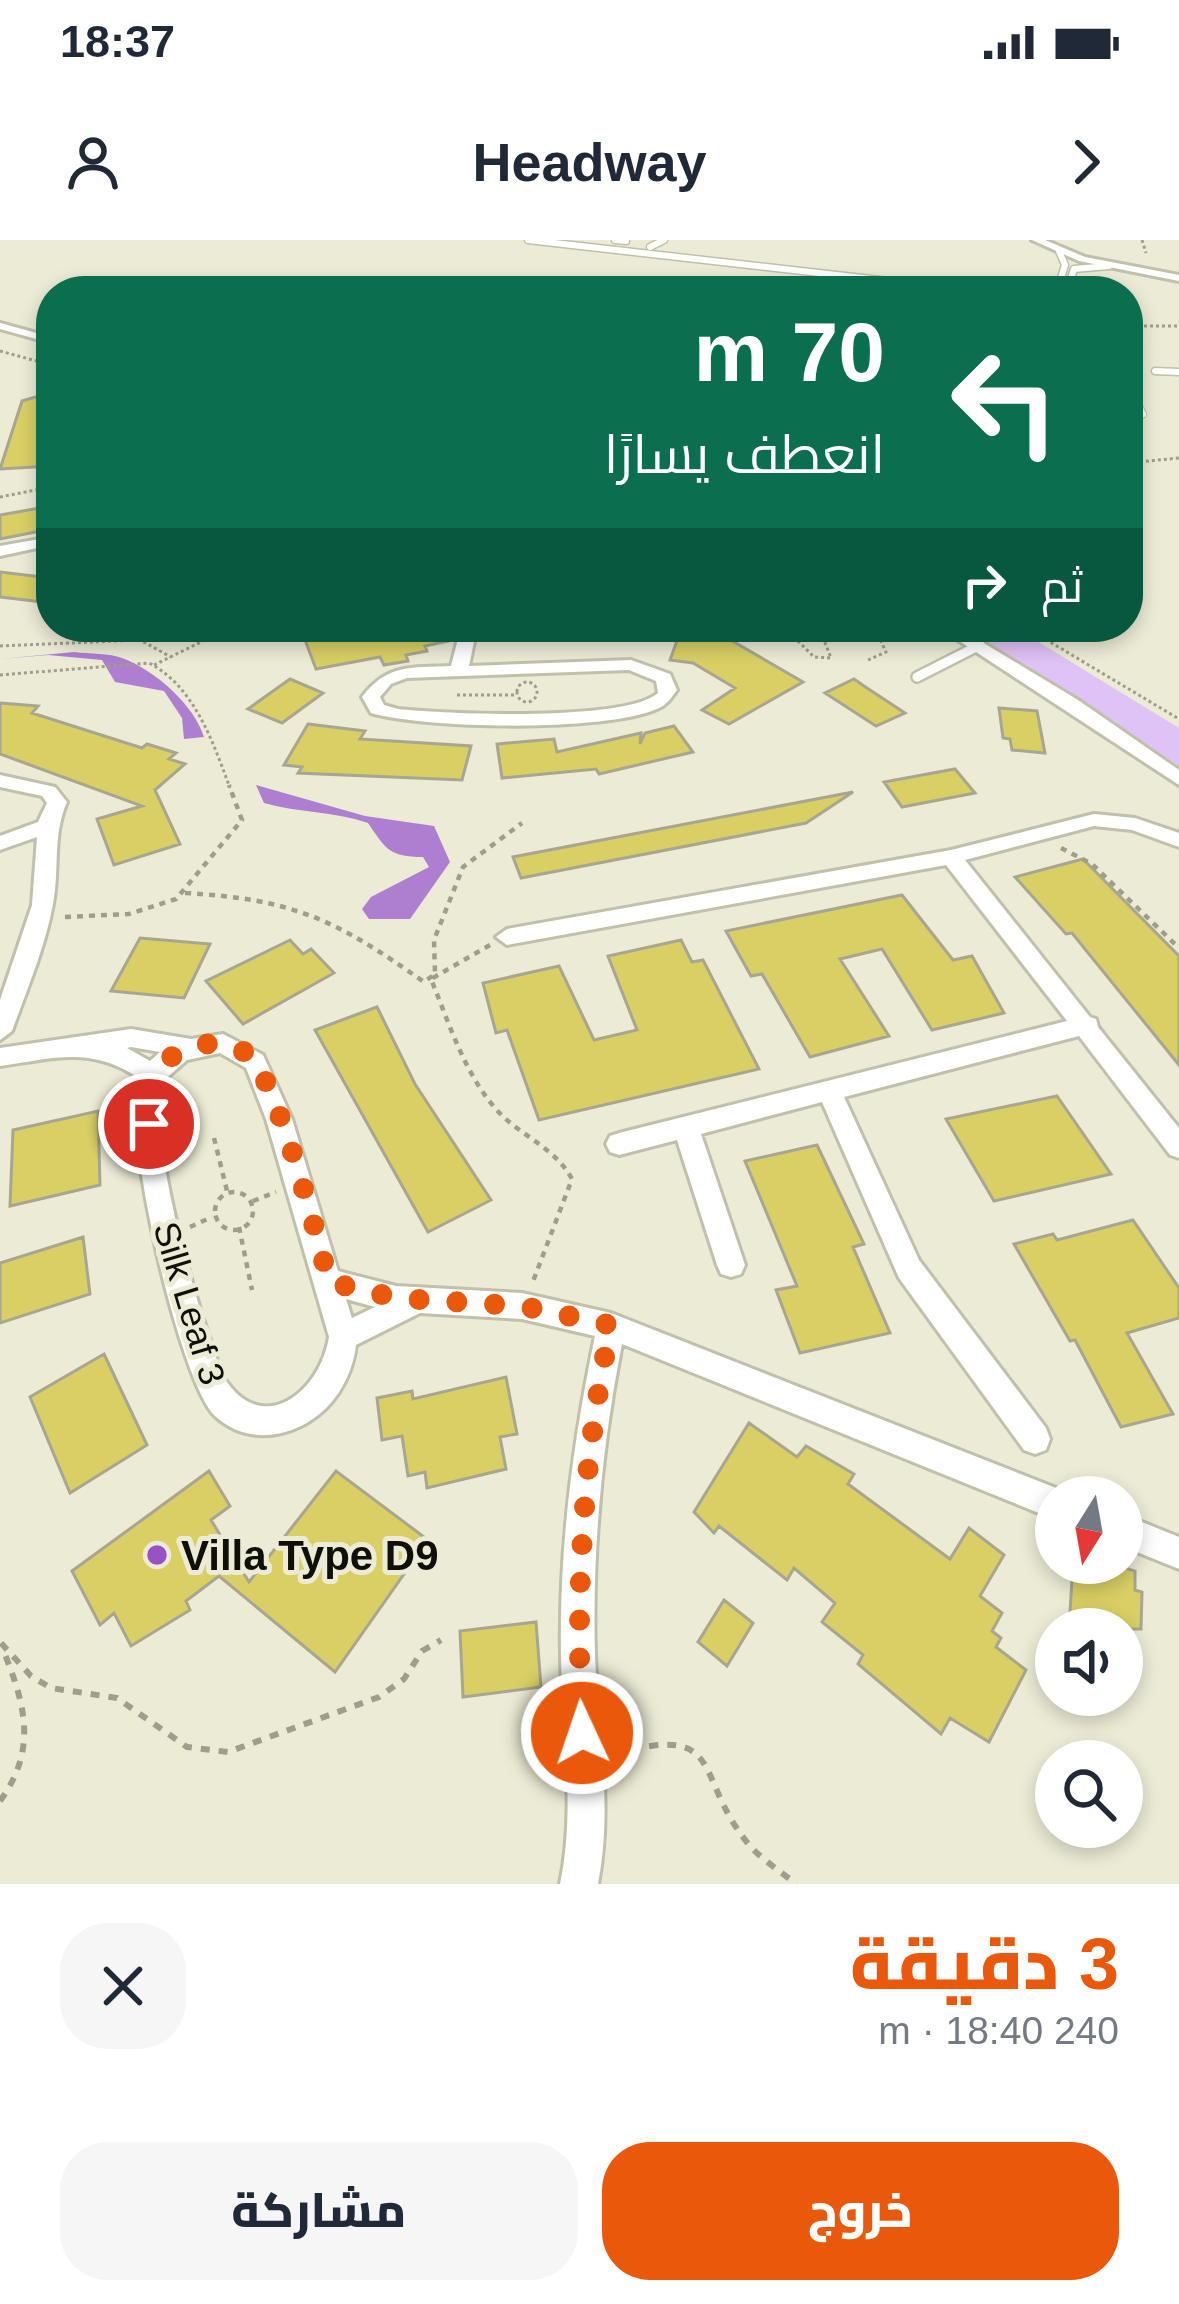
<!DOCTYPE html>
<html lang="ar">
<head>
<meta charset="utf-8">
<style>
  body { margin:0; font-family:Helvetica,Cairo,sans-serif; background:#f6f6f7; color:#1f2937; direction:rtl; height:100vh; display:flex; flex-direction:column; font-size:45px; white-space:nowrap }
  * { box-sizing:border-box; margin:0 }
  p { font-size:39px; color:#747a83 }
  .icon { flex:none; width:66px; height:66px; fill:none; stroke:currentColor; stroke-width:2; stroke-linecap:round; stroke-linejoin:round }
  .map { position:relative; height:1644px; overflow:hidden; direction:ltr }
  .sheet { display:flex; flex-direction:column; background:#fff; flex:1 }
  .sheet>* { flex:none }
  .top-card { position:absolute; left:36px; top:36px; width:1107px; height:366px; border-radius:48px; box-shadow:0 6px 18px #0003; direction:rtl; background:#0b6e4f; color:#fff; overflow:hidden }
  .needle { width:78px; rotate:191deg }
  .fabs { position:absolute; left:1035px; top:1236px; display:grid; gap:24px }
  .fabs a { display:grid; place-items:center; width:108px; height:108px; border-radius:50%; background:#fff; box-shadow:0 6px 18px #0003; font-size:60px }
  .pin { position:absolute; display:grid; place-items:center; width:102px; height:102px; color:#fff; margin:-51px; border:6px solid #fff; border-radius:50%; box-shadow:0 3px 12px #0007 }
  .me { position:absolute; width:132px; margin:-66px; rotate:357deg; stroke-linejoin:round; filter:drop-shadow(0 0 9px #0008) }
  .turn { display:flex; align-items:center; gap:42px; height:252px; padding:0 60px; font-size:54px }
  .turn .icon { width:156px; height:156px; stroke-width:2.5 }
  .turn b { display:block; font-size:84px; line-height:102px }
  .then { display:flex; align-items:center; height:114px; padding:0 60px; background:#0003; gap:24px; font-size:45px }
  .round { display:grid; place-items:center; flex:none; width:126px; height:126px; border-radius:48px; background:#f6f6f7 }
  .summary { display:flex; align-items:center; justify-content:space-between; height:204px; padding:0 60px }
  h1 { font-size:72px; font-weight:800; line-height:90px; color:#ea580c }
  .cta { display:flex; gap:24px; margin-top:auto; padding:24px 60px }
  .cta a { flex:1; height:138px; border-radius:48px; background:#ea580c; color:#fff; font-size:48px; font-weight:800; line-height:138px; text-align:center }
  .cta a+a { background:#f6f6f7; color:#1f2937 }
  .status { display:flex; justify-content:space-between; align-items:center; height:84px; padding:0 60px; background:#fff; direction:ltr }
  .status svg { height:33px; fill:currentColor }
  header { display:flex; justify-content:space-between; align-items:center; height:156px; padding:0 60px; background:#fff; font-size:54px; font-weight:800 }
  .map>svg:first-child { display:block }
</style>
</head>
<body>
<div class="status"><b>18:37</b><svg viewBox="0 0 49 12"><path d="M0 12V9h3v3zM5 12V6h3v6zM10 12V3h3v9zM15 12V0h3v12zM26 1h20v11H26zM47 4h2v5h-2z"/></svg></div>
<header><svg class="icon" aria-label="forward" viewBox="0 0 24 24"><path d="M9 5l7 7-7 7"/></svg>Headway<svg class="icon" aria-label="person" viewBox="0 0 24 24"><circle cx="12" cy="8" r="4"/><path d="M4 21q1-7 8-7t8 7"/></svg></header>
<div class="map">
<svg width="1179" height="1644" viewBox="0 0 1179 1644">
  <rect width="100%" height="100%" fill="#ecebd5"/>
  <path fill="#dfc2f6" d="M964 387H1014L1179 488V526Z"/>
  <path fill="#ae7ed1" d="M74 412C89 414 110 413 122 418 155 430 194 465 204 497L184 499 182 478 164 451 115 442 102 420 48 415 0 419Z
    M256 545 365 576 434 586 450 622 410 679H369L362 669 371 657 429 627 423 617C389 617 386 609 368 583 333 571 299 573 264 563Z"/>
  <path fill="#d9cf65" stroke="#a7a691" stroke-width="3" d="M35 157 51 165V226L0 229 22 161Z
    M51 266V289L0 299V275Z
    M0 332 51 338V363L0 357Z
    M375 387H456L453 400 425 406 427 411 406 415 408 421 384 425 380 417 316 429 305 400Z
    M682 387H715L714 391 731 393 729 399 803 442 729 484 702 470 735 448 693 423 670 420Z
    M290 439 323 453 282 483 248 469Z
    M854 439 864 446 905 473 876 486 825 453Z
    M0 463 38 466 32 473 142 508 147 504 176 513 169 519 185 524 155 550 180 604 114 625 97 579 142 566 0 514Z
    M999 468 1037 471 1045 513 1012 510 1010 499 1003 498Z
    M308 484 365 491 360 499 471 506 462 540 298 533 302 527 284 525Z
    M674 486 693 512 599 534 596 529 502 538 497 504 554 499 557 512 641 493 640 504 645 493Z
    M955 529 975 553 902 567 884 542Z
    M853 552 806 583 521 638 513 617Z
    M1083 619 1179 716V825L1072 693 1066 694 1015 637Z
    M902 655 953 720 972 716 1004 773 932 790 882 709 840 719 889 796 810 817 762 734 751 736 726 691Z
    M140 698 210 704 184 758 111 751Z
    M290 700 303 714 311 709 334 733 243 784 206 741Z
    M681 700 692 722 703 720 759 829 539 880 507 790 496 793 483 743 559 726 594 800 637 790 608 716Z
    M377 767 415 844 491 960 428 992 315 790Z
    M1057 856 1111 934 994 961 946 879Z
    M98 871 100 945 10 966 13 890Z
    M817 905 864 1004 853 1007 890 1093 800 1113 776 1050 797 1046 745 921Z
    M1133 980 1179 1048V1078L1127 1093 1173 1174 1121 1187 1075 1100 1070 1101 1014 1004 1053 994 1057 1000Z
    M83 997 90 1054 0 1083V1023Z
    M104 1114 147 1205 70 1253 30 1157Z
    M506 1137 517 1194 500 1197 506 1229 427 1248 425 1232 408 1236 402 1196 382 1200 377 1158 412 1151 413 1159Z
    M749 1183 797 1217 806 1206 854 1234 848 1244 950 1319 969 1288 1004 1315 980 1356 1002 1373 992 1391 1001 1398 996 1407 1026 1430 989 1502 950 1478 941 1494 858 1424 863 1415 822 1382 835 1363 794 1328 787 1340 719 1286 714 1293 694 1272Z
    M209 1231 230 1266 211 1280 249 1342 336 1231 428 1300 335 1432 219 1336 186 1361 190 1370 131 1406 114 1373 100 1385 72 1331Z
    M1073 1323H1109L1135 1331V1350L1142 1352 1141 1389H1069Z
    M724 1360 753 1383 727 1426 698 1402Z
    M536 1382 541 1447 463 1457 460 1391Z"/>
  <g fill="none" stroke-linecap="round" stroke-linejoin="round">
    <g stroke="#c1c0ab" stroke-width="9">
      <path id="lane-far2" d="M528 0 977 51
        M615 0 626 1
        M650 7 664 0
        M1057 51 1065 25 1059 11
        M1067 51 1074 29 1109 26
        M1155 131 1179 132"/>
    </g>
    <g stroke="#c1c0ab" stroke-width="10">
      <path id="lane-far1" d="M1128 147 1142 174"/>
    </g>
    <g stroke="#c1c0ab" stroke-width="14">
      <path id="lane" d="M917 437 980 405"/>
    </g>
    <g stroke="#c1c0ab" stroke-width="6">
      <path id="street" d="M1032 0H1045L1085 17 1179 35V41L1079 21Z
        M0 83 51 97V103L0 89Z
        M51 297V305L0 316V306Z
        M461 387H477L469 426 631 420 670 434 677 450C671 458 667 465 657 469 604 492 427 489 371 473L362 457C388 423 412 428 451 426ZM629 430 656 441 658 453C626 482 445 474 398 469L384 465 380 457 391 444 407 438Z
        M938 387H957L1078 460 1179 530V545Z
        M0 535 55 547 67 562C52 596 60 628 53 664 45 708 27 749 12 791L0 800V760L32 665 37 597 0 610V596L38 582 47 563 42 556 0 547Z
        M1094 574 1135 578 1179 593V607L1132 590 1094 586 965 620 1090 777 1096 779 1098 787 1179 888V918L1170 915 1079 796 844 857 919 1020 1046 1188 1050 1199 1046 1210 1035 1214 1024 1210 899 1038 822 862 701 894 745 1025 741 1034 731 1037 721 1034 717 1025 677 900 619 915 610 912 606 904 610 896 619 893 1067 781 946 625 507 705 496 697 507 689 951 610Z
        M131 789 191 799 223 794 263 815 292 879 338 1031 396 1046 522 1053 611 1073 1056 1248 1069 1257H1056V1280L622 1104C602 1206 592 1311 595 1415 598 1493 613 1567 598 1644H560C576 1567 562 1493 561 1415 559 1308 573 1201 595 1096L522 1079 420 1073 356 1105C352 1139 332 1171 301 1186 272 1200 240 1199 215 1176 180 1144 120 882 139 838 90 806 55 818 0 826V808ZM127 808 131 807 160 812 150 821ZM220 813 246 828 266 879 329 1097C320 1153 261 1199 223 1136 198 1072 148 906 162 842L187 820ZM346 1059 375 1067 352 1078Z
        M1122 1274 1179 1297V1329L1122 1306Z"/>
    </g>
    <path stroke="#9f9e8d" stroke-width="3" stroke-dasharray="3 3" stroke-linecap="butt" d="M1142 0 1146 13
      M1132 86H1179
      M0 111 51 125
      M1128 223 1179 218
      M0 257 51 247
      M772 387 790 393 814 417 831 418 819 387
      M1025 387 1179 479
      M0 406 140 400 171 417
      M868 420 886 412 874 387
      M154 425 205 400 298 387
      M0 435 149 423C194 446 213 502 230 548
      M517 452a10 10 0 1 1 20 0a10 10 0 1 1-20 0Z
      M457 455H515"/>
    <path stroke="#9f9e8d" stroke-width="4.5" stroke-dasharray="6 6" stroke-linecap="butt" d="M1061 608 1092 624 1179 708
      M185 653C294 659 336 680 424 742L435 734 434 700 463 627 522 583
      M65 677 129 674 176 659 242 580 229 545
      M490 705 431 739C449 783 464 832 495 868 519 896 554 906 572 939L532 1044
      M214 898 228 955
      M215 971a19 19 0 1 1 38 0a19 19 0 1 1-38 0Z
      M253 961 276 952
      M190 987 212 977
      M239 987 252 1050"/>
    <path stroke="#9f9e8d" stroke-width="6" stroke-dasharray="9 9" stroke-linecap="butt" d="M1 1403 31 1436 51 1448 117 1458 187 1507 228 1512 379 1457 404 1439 422 1411 441 1400
      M614 1514C726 1483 693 1534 746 1601 758 1617 780 1631 796 1644
      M0 1561C37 1510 26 1467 4 1412"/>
    <use href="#lane-far2" stroke="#fff" stroke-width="6"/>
    <use href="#lane-far1" stroke="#fff" stroke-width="8"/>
    <use href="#lane" stroke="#fff" stroke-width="9"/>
    <use href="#street" fill="#fff" fill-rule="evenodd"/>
  </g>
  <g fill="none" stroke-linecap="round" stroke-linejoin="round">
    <path stroke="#ea580c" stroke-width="21" stroke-dasharray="0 37.8" d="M149 884C146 854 148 829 178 813 199 802 229 798 248 815 277 838 318 1000 329 1042L396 1058 522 1066 611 1085C582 1222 575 1354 582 1493"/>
  </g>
  <circle fill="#9952c6" stroke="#ecebd5" stroke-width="4.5" cx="157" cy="1315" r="12"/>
  <g text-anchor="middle" stroke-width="10" stroke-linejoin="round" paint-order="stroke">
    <g font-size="36" fill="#100f08" stroke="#ecebd5">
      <text transform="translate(190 1063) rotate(73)" y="13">Silk Leaf 3</text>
    </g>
    <g font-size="42" font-weight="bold" fill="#100f08" stroke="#ecebd5" text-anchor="start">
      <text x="181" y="1330">Villa Type D9</text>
    </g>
  </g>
</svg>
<div class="fabs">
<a><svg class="needle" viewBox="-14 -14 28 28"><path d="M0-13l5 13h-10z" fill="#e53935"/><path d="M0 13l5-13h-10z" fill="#747a83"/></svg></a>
<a><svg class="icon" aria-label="sound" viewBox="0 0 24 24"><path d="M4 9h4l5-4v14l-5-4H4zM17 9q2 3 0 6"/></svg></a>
<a><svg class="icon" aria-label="search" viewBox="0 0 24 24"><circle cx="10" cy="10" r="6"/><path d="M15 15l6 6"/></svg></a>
</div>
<div class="pin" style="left:149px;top:884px;background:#d93025"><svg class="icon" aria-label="arrive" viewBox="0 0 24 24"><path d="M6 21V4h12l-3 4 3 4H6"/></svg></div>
<svg class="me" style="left:582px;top:1493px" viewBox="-20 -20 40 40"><circle r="17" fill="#ea580c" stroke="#fff" stroke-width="3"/><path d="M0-11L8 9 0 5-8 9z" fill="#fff"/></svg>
<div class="top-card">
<div class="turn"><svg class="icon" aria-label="left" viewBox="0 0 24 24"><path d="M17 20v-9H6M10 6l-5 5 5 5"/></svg><div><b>70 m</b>انعطف يسارًا</div></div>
<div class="then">ثم<svg class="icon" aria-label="right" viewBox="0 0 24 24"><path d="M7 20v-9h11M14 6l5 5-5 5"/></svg></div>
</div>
</div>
<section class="sheet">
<div class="summary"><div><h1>3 دقيقة</h1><p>240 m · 18:40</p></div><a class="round"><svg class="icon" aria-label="close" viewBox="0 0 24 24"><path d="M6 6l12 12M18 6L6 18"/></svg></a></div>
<div class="cta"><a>خروج</a><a>مشاركة</a></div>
</section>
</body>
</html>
